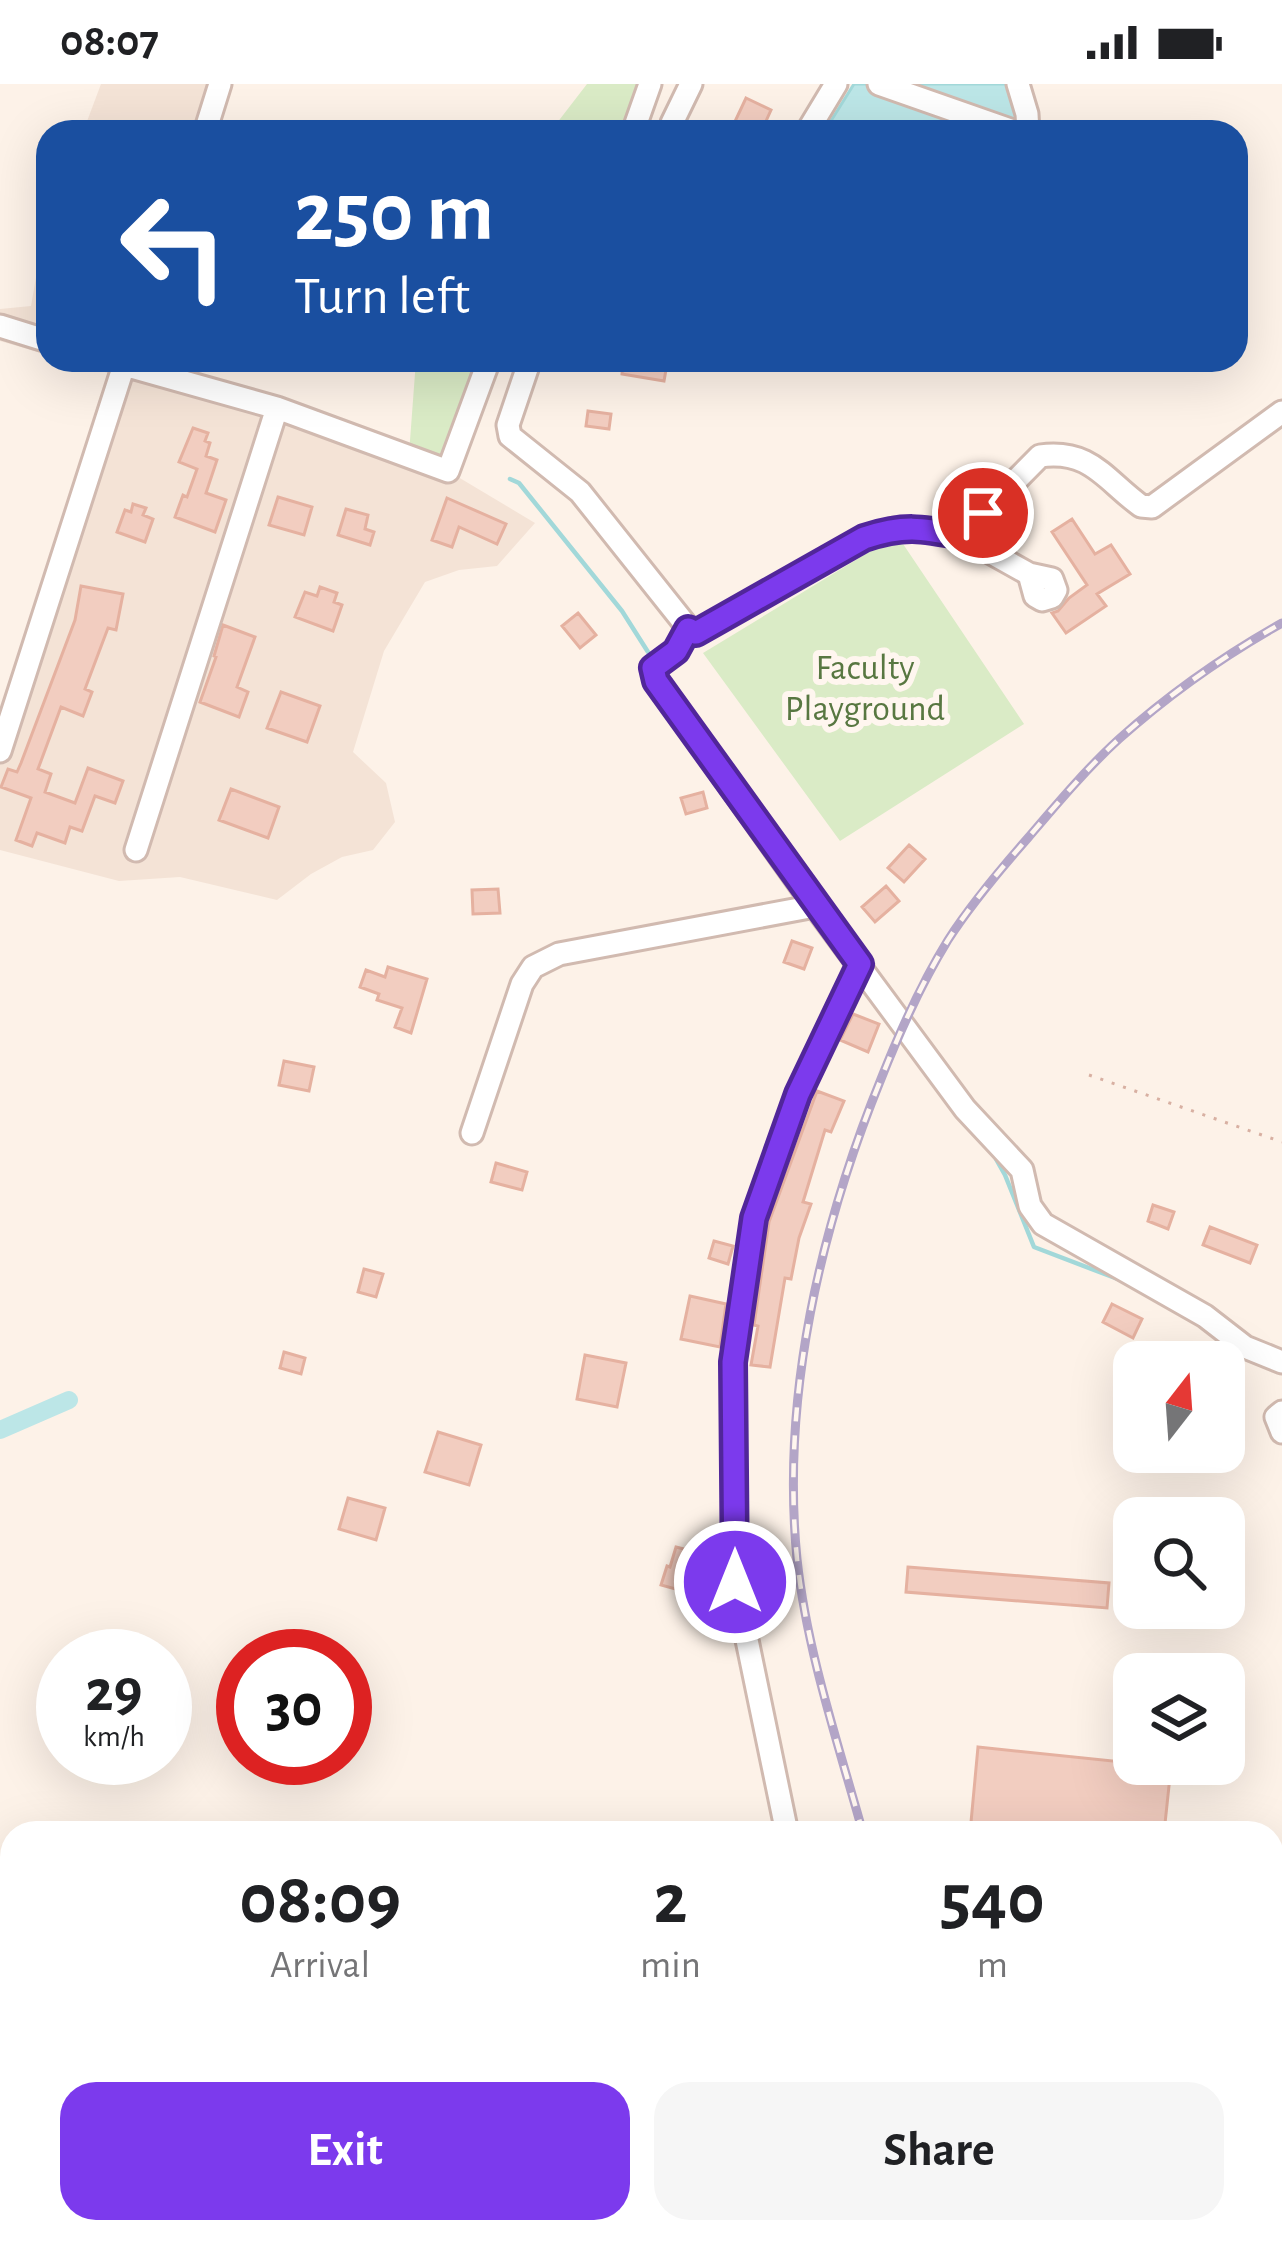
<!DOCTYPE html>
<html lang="en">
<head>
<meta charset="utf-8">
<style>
  body { margin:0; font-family:"Alegreya Sans",sans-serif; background:#f6f6f6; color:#202124; height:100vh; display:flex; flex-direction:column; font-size:45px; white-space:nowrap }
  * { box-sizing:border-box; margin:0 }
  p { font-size:39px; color:#757577 }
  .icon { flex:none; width:66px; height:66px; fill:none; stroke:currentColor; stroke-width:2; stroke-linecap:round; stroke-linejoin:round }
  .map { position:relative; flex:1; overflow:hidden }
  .sheet { position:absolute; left:0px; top:1737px; width:1284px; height:423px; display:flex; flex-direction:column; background:#fff; border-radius:36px 36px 0 0; box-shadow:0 12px 48px #0002 }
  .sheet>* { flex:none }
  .hud { position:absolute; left:36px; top:36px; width:1212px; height:252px; border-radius:36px; box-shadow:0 12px 48px #0002; background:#1a4fa0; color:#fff; overflow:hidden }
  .needle { width:78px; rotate:17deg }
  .buttons { position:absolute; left:1113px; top:1257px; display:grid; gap:24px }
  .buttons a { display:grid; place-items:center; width:132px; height:132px; border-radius:24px; background:#fff; box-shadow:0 12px 48px #0002; font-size:60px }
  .speed { position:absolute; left:36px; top:1545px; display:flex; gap:24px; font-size:60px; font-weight:700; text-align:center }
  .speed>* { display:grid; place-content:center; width:156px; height:156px; border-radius:50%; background:#fff; box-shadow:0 12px 48px #0002; line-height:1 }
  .speed small { font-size:30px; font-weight:400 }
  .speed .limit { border:18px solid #d22; background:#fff; color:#111 }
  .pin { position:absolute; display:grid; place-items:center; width:102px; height:102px; color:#fff; margin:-51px; border:6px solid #fff; border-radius:50%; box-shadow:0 3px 12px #0007 }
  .me { position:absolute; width:132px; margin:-66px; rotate:0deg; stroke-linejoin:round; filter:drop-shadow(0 0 9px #0008) }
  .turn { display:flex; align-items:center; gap:42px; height:252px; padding:0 60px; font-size:54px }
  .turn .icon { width:156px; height:156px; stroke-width:2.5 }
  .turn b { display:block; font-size:84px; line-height:102px }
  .eta { display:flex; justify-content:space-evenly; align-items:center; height:204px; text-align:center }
  .eta b { font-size:72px; font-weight:600; line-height:84px }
  .primary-button { display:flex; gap:24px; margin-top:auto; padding:24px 60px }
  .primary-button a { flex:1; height:138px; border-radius:36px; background:#7c3aed; color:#fff; font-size:48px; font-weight:600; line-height:138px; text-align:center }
  .primary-button a+a { background:#f6f6f6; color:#202124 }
  .status { display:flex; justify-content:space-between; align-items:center; height:84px; padding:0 60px; background:#fff; direction:ltr }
  .status svg { height:33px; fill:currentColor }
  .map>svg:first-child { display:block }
</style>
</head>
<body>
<div class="status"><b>08:07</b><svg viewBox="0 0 49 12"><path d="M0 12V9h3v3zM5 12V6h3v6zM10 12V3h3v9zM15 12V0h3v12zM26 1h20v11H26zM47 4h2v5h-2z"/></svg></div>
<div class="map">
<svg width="1282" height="2159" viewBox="0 0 1282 2159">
  <rect width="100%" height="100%" fill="#fdf2e8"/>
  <path fill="#f4e3d6" d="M101 0H220L205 48H83Z
    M48 140V271L0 257V225L31 222 43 153Z
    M65 276H126L448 387 535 439 497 482 459 486 425 498 384 567 353 668 386 699 395 738 373 766 342 773 311 790 277 816 180 793 119 797 0 766V662L111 290Z"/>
  <path fill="#daebc6" d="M587 0H650L633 48H550Z
    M416 276H489L448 387 409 370Z
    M897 451 1024 640 840 757 703 569Z"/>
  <path fill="#bce6e7" stroke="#a2d8d9" stroke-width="3" d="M854 0H1011L1021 48H824Z"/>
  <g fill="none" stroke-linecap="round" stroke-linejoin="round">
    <path stroke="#a2d8d9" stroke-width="4.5" d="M510 395 519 399 622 527 648 568
      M996 1075 1005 1091 1034 1163 1123 1197
      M1272 1832 1282 1804
      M1272 1912 1273 1928 1282 1948"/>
    <path stroke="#bce6e7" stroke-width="18" d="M0 1346 69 1316"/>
  </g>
  <path fill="#f2cdc0" stroke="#e5b1a0" stroke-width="3" d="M746 14 771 26 761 48H730Z
    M623 276 667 280 664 297 622 290Z
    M588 327 611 330 609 345 586 342Z
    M193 344 208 349 205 357 210 359 206 372 217 376 206 409 226 416 215 448 175 433 183 411 187 413 197 385 179 378Z
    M278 413 312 423 304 451 269 441Z
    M447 414 506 440 497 460 459 443 452 463 432 456Z
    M133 420 146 424 143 431 153 435 145 458 117 448 125 426 131 428Z
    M346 425 368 431 365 445 374 448 370 461 338 451Z
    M1072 435 1095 470 1111 461 1130 490 1097 510 1106 522 1066 549 1052 529 1058 527 1069 514 1087 501 1052 448Z
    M81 502 123 510 116 546 108 544 85 605 92 608 83 632 61 623 38 685 51 690 45 708 75 719 88 684 123 697 115 719 95 712 82 747 70 743 65 759 37 749 32 762 16 756 31 714 1 703 8 685 17 688 21 679 75 536Z
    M320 503 337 509 334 518 342 521 333 547 295 533 305 508 317 512Z
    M578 529 596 551 580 564 562 542Z
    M223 541 255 553 237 603 248 608 239 633 200 618 216 573 214 572Z
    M281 608 320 622 307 658 267 644Z
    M231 705 279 723 268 754 219 736Z
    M703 708 707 724 686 730 681 714Z
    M909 761 925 775 904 798 888 784Z
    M886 802 899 817 875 838 862 823Z
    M498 805 500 829 473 830 472 806Z
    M792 857 812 864 804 885 784 878Z
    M388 883 427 895 411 949 395 943 402 924 377 916 379 910 360 903 366 886 385 893Z
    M853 930 879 940 868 968 840 956Z
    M284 977 314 983 309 1007 279 1001Z
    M817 1007 844 1017 831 1048 825 1046 803 1118 811 1120 799 1154 791 1195 785 1194 770 1283 751 1281 758 1242 754 1241 769 1138Z
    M496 1079 527 1088 522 1106 491 1098Z
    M1153 1121 1174 1128 1168 1145 1148 1137Z
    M1210 1143 1257 1161 1250 1179 1203 1161Z
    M714 1157 733 1162 728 1180 709 1174Z
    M364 1185 383 1190 376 1213 358 1208Z
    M690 1212 726 1220 720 1263 681 1255Z
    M1112 1220 1142 1235 1133 1254 1103 1238Z
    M284 1268 305 1274 301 1290 280 1284Z
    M585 1271 626 1279 617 1323 577 1315Z
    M438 1348 481 1361 469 1401 425 1388Z
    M348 1414 385 1424 376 1456 339 1445Z
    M676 1463 692 1467 679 1506 661 1501 667 1482 670 1483Z
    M908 1483 1109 1499 1107 1524 906 1508Z
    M978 1663 1171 1683 1164 1749H970Z"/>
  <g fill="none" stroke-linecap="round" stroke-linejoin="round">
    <g stroke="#d1bab0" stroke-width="27">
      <path id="minor" d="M879 0 1016 48
        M1018 0 1027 30 1028 48
        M205 48 220 0
        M633 48 650 0
        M670 48 672 39 691 0
        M807 48 836 0
        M0 242 48 257
        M530 276 508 341 510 352 580 408 689 545 696 549 864 454 894 445 930 446 961 452 1029 490 1052 495 1056 506 1052 513 1042 516 1035 512 1029 490
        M961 452 1040 372C1091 365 1105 396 1141 422L1152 423 1282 328
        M689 545 676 567 653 583 656 597 815 822 965 1025 1022 1086 1030 1122 1043 1140 1205 1232 1245 1263 1282 1278
        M0 667 124 281 277 324 448 387 489 276
        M136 766 277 324
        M472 1049 522 900 533 883 559 870 815 822
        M1282 1328 1276 1333 1282 1348
        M787 1749 735 1498 733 1278 754 1134 798 1010 860 881
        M907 2148 910 2159"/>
    </g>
    <path stroke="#d8b0a2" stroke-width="3" stroke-dasharray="3 9" stroke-linecap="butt" d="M1089 991 1282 1058"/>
    <use href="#minor" stroke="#fff" stroke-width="21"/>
    <g stroke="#b3a5c7" stroke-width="9">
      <path id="rail" d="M863 1749C838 1659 807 1568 797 1475 781 1312 820 1145 881 995 900 947 921 900 948 856 971 820 999 787 1027 755 1056 721 1086 685 1119 655 1168 611 1225 571 1282 539
        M972 2148 975 2159"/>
    </g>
    <use href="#rail" stroke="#fff6ef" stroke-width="4.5" stroke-dasharray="14" stroke-linecap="butt"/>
  </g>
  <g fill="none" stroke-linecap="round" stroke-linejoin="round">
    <g stroke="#51269a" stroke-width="30">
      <path id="route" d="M735 1498 733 1278 754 1134 798 1010 860 880 656 597 653 584 676 567 688 545 696 549 864 454C904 441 921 444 961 452L983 429"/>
    </g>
    <use href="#route" stroke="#7c3aed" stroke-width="21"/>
  </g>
  <g text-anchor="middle" stroke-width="12" stroke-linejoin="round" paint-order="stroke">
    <g font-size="36" fill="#587741" stroke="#fff6ef">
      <text x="865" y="595">Faculty<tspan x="865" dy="41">Playground</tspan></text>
    </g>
  </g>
</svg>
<div class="buttons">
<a><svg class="needle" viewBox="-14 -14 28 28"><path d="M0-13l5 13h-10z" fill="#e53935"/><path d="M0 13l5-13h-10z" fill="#757577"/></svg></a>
<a><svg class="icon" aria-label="search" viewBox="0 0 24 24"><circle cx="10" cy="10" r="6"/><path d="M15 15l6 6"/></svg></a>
<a><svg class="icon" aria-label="layers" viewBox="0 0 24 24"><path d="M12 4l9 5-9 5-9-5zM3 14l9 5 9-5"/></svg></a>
</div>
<div class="speed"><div>29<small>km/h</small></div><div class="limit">30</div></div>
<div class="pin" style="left:983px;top:429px;background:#d93025"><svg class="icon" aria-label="arrive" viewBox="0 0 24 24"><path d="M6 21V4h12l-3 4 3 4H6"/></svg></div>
<svg class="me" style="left:735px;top:1498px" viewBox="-20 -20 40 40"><circle r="17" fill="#7c3aed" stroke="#fff" stroke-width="3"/><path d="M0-11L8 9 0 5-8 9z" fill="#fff"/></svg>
<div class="hud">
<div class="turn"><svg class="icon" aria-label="left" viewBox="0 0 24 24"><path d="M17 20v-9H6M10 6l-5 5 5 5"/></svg><div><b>250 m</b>Turn left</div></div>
</div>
<section class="sheet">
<div class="eta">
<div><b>08:09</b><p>Arrival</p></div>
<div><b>2</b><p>min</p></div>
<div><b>540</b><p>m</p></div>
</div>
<div class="primary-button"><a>Exit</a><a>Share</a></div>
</section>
</div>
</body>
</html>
